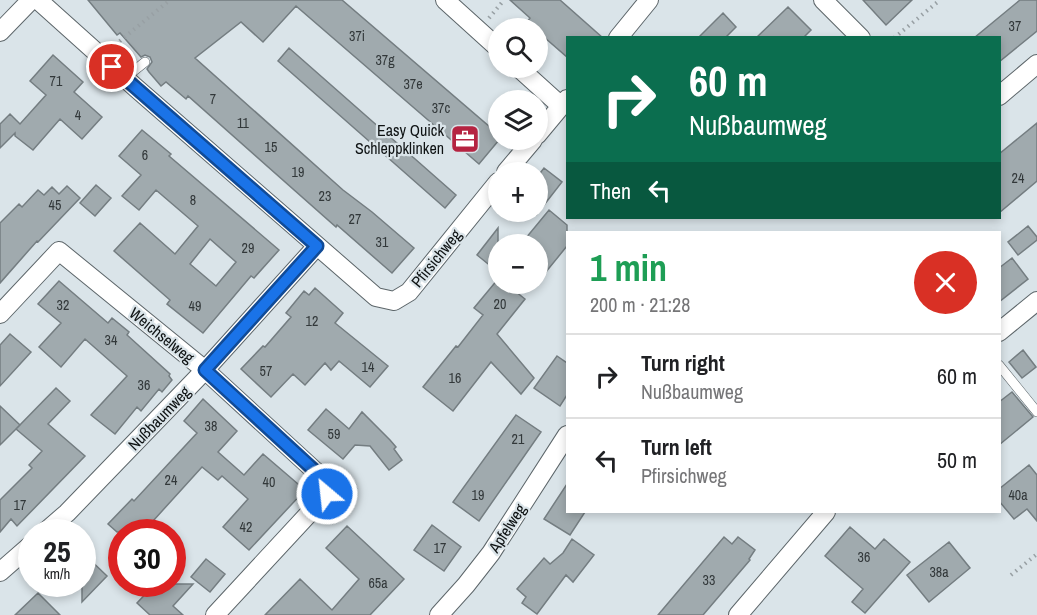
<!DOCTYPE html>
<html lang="en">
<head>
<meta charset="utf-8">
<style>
  body { margin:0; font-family:"Archivo Narrow",sans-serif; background:#f2f2f2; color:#202124; height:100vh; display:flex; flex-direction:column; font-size:22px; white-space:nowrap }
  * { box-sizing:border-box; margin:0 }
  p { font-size:20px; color:#757577 }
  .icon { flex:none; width:33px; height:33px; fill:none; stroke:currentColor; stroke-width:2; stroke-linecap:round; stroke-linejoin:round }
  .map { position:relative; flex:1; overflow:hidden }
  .sheet { position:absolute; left:566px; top:231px; width:435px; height:282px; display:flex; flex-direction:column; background:#fff; border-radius:0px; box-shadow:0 3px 9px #0003 }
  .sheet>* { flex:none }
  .banner { position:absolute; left:566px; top:36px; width:435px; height:183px; border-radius:0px; box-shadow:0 3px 9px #0003; background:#0b6e4f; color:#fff; overflow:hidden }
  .tools { position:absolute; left:488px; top:18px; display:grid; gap:12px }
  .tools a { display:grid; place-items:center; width:60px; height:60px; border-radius:50%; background:#fff; box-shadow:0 3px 9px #0003; font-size:30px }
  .speed { position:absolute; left:18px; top:519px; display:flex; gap:12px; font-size:30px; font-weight:700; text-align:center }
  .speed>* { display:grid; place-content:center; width:78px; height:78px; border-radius:50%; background:#fff; box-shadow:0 3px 9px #0003; line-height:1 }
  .speed small { font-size:15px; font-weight:400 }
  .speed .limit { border:9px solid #d22; background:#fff; color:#111 }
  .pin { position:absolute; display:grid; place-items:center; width:51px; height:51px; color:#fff; margin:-26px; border:3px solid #fff; border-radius:50%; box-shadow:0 2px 6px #0007 }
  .me { position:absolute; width:66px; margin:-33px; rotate:332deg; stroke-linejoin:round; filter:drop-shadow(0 0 4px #0008) }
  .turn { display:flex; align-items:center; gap:21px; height:126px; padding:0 24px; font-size:27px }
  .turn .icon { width:78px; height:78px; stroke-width:2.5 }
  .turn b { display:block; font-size:42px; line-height:51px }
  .then { display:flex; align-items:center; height:57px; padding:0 24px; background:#0003; gap:12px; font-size:22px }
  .round { display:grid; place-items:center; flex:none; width:63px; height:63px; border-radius:32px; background:#f2f2f2 }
  .head { display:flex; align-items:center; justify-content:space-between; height:102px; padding:0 24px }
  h1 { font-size:36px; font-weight:700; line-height:45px; color:#1e9e55 }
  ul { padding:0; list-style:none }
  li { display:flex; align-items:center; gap:18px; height:84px; padding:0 24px; border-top:2px solid #e0e0e0 }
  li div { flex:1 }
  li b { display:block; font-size:22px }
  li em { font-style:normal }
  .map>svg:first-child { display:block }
</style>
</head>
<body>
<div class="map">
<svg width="1037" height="615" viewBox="0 0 1037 615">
  <rect width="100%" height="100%" fill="#dae4e9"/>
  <path fill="#a0aaae" stroke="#747d81" stroke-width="1.5" fill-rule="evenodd" d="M88 0H342L498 134 499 140 479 164 296 6 263 42 241 22 195 58 343 190 372 212 414 248 392 273 337 225 336 227 188 96 186 99 166 82 161 86 149 72 147 69 152 62 150 57 145 55 141 57 120 33 117 35Z
    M510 0H560L603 38H567V57L537 31V28L527 22 530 18Z
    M863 0H912L886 25Z
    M1020 0H1037V31L999 62V38H974Z
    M788 7 811 30 803 38H756Z
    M723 13 736 27 725 38H698Z
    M289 48 456 195 445 208 278 61Z
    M53 55 83 82 74 92 102 117 82 139 60 119 33 150 15 136V133L0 148V124L10 114 20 124 46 95 30 81Z
    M1037 123V181L999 213V154Z
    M142 130 171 154 169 156 279 250 254 278 251 276 203 333 167 304 170 300 114 251 140 223 175 254 198 226 156 190 139 210 122 196 141 175 119 156ZM210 239 236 262 216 286 190 264Z
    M544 168 562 182 537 214V177Z
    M96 185 111 198 95 216 80 203Z
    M67 186 80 198 38 242 37 241 0 283V223L19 204 22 207 38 190 44 195 52 187 59 194Z
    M549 210 567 225V246L537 283V244H521Z
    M1028 226 1037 237V240L1018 255 1008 242Z
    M498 228V272L477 255Z
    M1012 258 1028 279 999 302V268Z
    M498 279V284H506L525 299 497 334 534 378 521 394 491 362 453 411 423 387 456 346 458 347 483 315 474 308Z
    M59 281 108 323 112 318 129 332 127 335 170 374 169 376 172 380 162 392 159 389 141 411 137 407 115 434 91 415 127 376 85 339 61 367 39 347 61 323 38 304Z
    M315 288 343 313 335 323 388 366 370 387 339 361 331 370 325 363 305 385 293 374 271 397 241 369 263 346 265 347 291 317 286 313 304 291 309 295Z
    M10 334 31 352 0 386V345Z
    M1023 350 1036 367 1022 378 1009 362Z
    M557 356 567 363V395L560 406 534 388Z
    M56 388 70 401 48 424 85 456 17 526 11 519 0 532V500L32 468 29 465 42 451 16 429Z
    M1012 392 1033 417 999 445V402Z
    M203 399 237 431 218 452 244 475 263 454 305 490 249 550 223 527 248 499 222 476 218 480 202 467 143 532H117L108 524 132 499 134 501 197 433 184 421Z
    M0 406 20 425 0 445Z
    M326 409 349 429 362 412 390 440 396 447 394 449 402 460 389 470 370 446 355 445 343 459 308 430Z
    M516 415 541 432 479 521 453 502Z
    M1029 465 1037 475V521L1027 509 1014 519 999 501V489Z
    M567 484V512H585L570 535 544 519Z
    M432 525 461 547 444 571 414 550Z
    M347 526 404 579 370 615H265L300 579 332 610 359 579 326 548Z
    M850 527 875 549 884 539 910 562 865 613 852 602 863 589 825 556Z
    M724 537 732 544 738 537 755 550 749 559 750 560 703 615H658Z
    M572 539 594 555 573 582 566 575 537 614 522 603 526 597 517 589 544 558 550 564 563 553Z
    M949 542 970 568 929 602 907 575Z
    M82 552 107 576 82 602Z
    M206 559 225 574 210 592 191 577Z
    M155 584H193L173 606 183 615H150L137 603Z
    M38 593 60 615H15Z"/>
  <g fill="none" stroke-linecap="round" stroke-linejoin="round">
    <g stroke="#5c6569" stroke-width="10">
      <path id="lane" d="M125 78 145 62
        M999 365 1037 412"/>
    </g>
    <g stroke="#5c6569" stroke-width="20">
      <path id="street" d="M38 0 136 88 376 297 394 301 409 292 498 182
        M445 0 498 48
        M823 0 861 38
        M0 32 31 0
        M618 38 649 0
        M519 68 561 106
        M999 96 1037 64
        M537 135 567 99
        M506 172 533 140
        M0 314 59 251 205 370 327 482V494L215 615
        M999 332 1037 301
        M45 532 67 513 205 370 317 246
        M0 572 32 544
        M439 615 466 585 491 553 567 435
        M738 615 826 512"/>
    </g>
    <path stroke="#98a0a4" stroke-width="4" stroke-dasharray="1.5 4.5" stroke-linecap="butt" d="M489 18 504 0
      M894 38 940 0
      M115 45 170 0
      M537 48 543 41
      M1011 575 1037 554"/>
    <use href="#lane" stroke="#fff" stroke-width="9"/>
    <use href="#street" stroke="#fff" stroke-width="18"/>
  </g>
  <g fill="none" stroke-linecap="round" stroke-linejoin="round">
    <g stroke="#114b97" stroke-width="15">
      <path id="route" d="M112 67 317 246 205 370 327 482V494"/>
    </g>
    <use href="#route" stroke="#1a73e8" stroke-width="10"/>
  </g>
  <defs>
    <g id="office-square" transform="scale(1.5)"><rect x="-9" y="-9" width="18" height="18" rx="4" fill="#b52341" stroke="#dae4e9"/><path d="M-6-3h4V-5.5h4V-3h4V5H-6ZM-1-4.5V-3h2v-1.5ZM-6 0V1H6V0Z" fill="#fff"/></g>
  </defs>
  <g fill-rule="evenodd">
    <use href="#office-square" x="465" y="139"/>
  </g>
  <g text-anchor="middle" stroke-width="4.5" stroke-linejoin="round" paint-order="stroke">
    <g font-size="14" fill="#32383a">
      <text x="1015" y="31">37</text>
      <text x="357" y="41">37i</text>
      <text x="385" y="65">37g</text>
      <text x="56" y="86">71</text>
      <text x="413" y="89">37e</text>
      <text x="213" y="104">7</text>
      <text x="441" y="113">37c</text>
      <text x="78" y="120">4</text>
      <text x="243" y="128">11</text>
      <text x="271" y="152">15</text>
      <text x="145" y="160">6</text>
      <text x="298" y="177">19</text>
      <text x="1018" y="183">24</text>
      <text x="325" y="201">23</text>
      <text x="193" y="205">8</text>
      <text x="55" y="210">45</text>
      <text x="355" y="224">27</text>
      <text x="382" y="247">31</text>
      <text x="248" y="253">29</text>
      <text x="500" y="309">20</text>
      <text x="63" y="310">32</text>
      <text x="195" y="311">49</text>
      <text x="312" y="326">12</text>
      <text x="111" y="345">34</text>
      <text x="368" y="372">14</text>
      <text x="266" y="376">57</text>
      <text x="455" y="383">16</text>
      <text x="144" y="390">36</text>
      <text x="211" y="431">38</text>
      <text x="334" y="439">59</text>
      <text x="518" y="444">21</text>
      <text x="171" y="485">24</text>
      <text x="269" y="487">40</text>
      <text x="478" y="500">19</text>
      <text x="1018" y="500">40a</text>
      <text x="20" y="510">17</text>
      <text x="246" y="532">42</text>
      <text x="440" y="553">17</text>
      <text x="864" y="562">36</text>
      <text x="939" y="577">38a</text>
      <text x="709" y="585">33</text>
      <text x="378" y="588">65a</text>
    </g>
    <g font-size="16" fill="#0e1213" stroke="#dae4e9" text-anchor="end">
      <text x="444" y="136">Easy Quick<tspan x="444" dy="18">Schleppklinken</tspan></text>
    </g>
    <g font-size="16" fill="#0e1213" stroke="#dae4e9">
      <text transform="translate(436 258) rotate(-51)" y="6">Pfirsichweg</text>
      <text transform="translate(162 335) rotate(39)" y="6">Weichselweg</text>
      <text transform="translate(159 418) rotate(-46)" y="6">Nußbaumweg</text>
      <text transform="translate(507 528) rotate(-57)" y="6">Apfelweg</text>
    </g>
  </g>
</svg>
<div class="tools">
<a><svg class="icon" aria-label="search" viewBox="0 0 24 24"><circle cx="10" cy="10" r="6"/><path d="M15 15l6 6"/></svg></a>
<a><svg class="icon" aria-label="layers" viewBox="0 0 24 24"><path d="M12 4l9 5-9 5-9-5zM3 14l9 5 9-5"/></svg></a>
<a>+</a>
<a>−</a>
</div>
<div class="speed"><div>25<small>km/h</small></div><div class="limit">30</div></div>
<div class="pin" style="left:112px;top:67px;background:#d93025"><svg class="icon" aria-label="arrive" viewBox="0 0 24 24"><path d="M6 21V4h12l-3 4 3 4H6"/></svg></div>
<svg class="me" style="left:327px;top:494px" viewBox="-20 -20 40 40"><circle r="17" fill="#1a73e8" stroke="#fff" stroke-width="3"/><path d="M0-11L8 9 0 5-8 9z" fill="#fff"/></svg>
<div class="banner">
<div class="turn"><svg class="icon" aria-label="right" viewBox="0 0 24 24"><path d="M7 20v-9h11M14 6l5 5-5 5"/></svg><div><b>60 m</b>Nußbaumweg</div></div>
<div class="then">Then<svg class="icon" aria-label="left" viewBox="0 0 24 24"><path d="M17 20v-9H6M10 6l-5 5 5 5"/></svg></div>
</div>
<section class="sheet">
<div class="head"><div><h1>1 min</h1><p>200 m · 21:28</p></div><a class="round" style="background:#d93025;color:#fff"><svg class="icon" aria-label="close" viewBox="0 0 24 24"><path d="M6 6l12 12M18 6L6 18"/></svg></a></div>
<ul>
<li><svg class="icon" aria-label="right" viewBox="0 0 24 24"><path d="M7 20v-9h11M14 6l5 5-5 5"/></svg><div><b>Turn right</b><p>Nußbaumweg</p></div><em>60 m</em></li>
<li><svg class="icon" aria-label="left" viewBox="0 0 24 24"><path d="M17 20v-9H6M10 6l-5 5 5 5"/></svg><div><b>Turn left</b><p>Pfirsichweg</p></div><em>50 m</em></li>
</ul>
</section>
</div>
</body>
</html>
